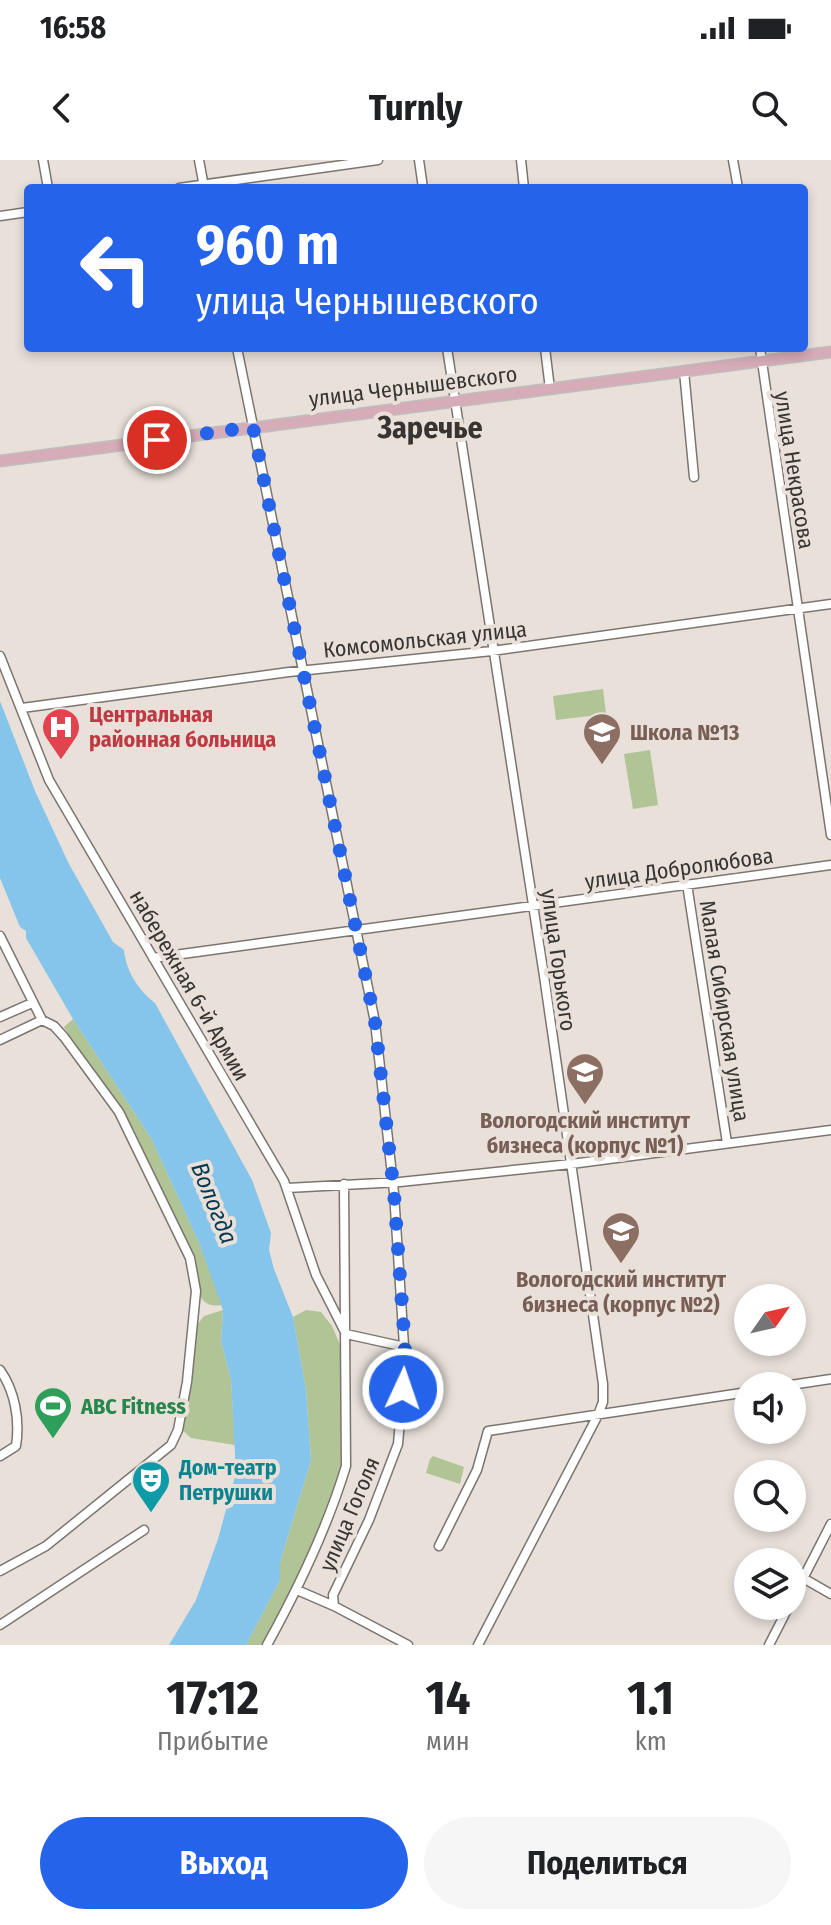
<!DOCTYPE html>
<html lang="ru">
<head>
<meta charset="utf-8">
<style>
  body { margin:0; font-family:"Fira Sans Condensed",sans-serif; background:#f6f6f6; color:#202124; height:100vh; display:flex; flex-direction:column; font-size:30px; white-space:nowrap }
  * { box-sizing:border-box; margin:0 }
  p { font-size:26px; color:#757577 }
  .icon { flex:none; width:44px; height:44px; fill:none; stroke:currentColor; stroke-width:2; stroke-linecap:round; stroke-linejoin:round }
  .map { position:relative; height:1485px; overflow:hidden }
  .sheet { display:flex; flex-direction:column; background:#fff; flex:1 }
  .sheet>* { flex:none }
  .top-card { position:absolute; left:24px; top:24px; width:784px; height:168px; border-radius:8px; box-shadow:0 4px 12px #0003; background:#2563eb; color:#fff; overflow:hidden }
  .needle { width:52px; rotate:56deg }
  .controls { position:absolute; left:734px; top:1124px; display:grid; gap:16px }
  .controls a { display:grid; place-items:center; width:72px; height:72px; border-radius:50%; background:#fff; box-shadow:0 4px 12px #0003; font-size:40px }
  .pin { position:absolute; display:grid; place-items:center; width:68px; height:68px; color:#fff; margin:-34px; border:4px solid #fff; border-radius:50%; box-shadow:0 2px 8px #0007 }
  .me { position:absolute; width:88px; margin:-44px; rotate:3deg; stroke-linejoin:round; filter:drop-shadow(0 0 6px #0008) }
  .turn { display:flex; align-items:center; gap:28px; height:168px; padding:0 40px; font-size:36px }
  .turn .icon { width:104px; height:104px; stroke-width:2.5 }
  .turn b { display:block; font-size:56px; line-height:68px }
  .eta { display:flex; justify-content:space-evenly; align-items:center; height:136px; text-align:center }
  .eta b { font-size:48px; font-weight:700; line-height:56px }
  .action { display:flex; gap:16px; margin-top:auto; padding:16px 40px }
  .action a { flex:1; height:92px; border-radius:48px; background:#2563eb; color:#fff; font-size:32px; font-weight:700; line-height:92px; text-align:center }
  .action a+a { background:#f6f6f6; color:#202124 }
  .status { display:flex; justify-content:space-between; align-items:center; height:56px; padding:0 40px; background:#fff; direction:ltr }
  .status svg { height:22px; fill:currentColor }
  header { display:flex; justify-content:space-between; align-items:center; height:104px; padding:0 40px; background:#fff; font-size:36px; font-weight:700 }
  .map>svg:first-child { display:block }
</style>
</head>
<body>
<div class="status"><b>16:58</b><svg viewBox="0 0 49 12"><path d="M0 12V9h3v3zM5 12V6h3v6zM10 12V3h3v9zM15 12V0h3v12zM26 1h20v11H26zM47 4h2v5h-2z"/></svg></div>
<header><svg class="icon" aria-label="back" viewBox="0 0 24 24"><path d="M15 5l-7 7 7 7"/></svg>Turnly<svg class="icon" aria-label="search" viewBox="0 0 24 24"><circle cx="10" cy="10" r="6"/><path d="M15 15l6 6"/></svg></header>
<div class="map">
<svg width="831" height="1485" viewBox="0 0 831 1485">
  <rect width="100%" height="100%" fill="#e8e0d9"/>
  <path fill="#b0c495" d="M603 529 606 554 556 560 553 536Z
    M650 590 658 645 633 649 624 594Z
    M73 859 151 978 200 1085 223 1145C202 1148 199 1137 197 1119L120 951 64 867Z
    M223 1150 221 1181 231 1220 235 1285 191 1278 180 1268 190 1222 197 1165 204 1156Z
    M306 1150 321 1152 332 1166 343 1192 342 1306 330 1348 295 1430 264 1485H246L280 1420V1402L311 1300 306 1230 293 1157Z
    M433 1296 464 1307 460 1324 426 1313 430 1299Z"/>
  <path fill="#86c5eb" d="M0 541 35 631 69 704 113 782 124 790C126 811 138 830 155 843L252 1020 271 1073 269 1090 274 1109 293 1157 306 1230 311 1300 280 1402V1420L246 1485H169L196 1440 218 1379 236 1313 231 1220 221 1181 223 1150 200 1085 151 978 73 859 26 778V771L20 767 0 718Z"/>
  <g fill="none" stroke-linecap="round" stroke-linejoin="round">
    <g stroke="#7c756f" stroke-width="11">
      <path id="minor" d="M43 0 48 28
        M199 0 204 27
        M419 0 423 28
        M521 0 524 28
        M733 0 738 28
        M179 28 378 0
        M0 56 28 52
        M237 188 375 862 394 1033 405 1201 398 1284 369 1360 333 1435 334 1446
        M447 188 544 816 603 1224V1242L598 1255 478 1485
        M545 188 550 229
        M760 188 831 675
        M684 211 694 317
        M0 496 49 620 284 1021 316 1115 346 1174 405 1187
        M22 548 289 512 492 491 831 444
        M687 724 727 983
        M0 776 42 860 54 866 64 877 119 952 190 1098 196 1131 187 1222 178 1270 171 1285 46 1386 0 1411
        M153 798 831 705
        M0 857 32 843
        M0 880 42 860
        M287 1028 400 1022 571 1004 831 970
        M0 1210C15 1231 20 1260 16 1286L0 1296
        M784 1226 831 1219
        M439 1386 477 1310 488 1271 748 1232
        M803 1418 831 1434
        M297 1430 334 1446 408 1485
        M792 1440 831 1364
        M0 1465 144 1370
        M267 1485C299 1427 327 1369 346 1306L344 1024
        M769 1485 789 1446"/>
    </g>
    <g stroke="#bfbebd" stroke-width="13">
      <path id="major" d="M0 301 831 192"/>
    </g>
    <use href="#minor" stroke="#fff" stroke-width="8"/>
    <use href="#major" stroke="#d6acb8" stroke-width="10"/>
  </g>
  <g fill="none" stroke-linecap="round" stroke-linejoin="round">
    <path stroke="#2563eb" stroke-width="14" stroke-dasharray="0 25.2" d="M157 280 253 267 375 862 394 1033 405 1187 403 1229"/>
  </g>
  <defs>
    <g id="hospital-pin" transform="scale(2)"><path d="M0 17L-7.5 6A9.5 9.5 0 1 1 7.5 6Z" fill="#e0444e" stroke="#e8e0d9"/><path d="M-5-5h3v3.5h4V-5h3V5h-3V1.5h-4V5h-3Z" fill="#fff"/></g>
    <g id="school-pin" transform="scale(2)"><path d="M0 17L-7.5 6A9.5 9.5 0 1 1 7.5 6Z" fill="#8d6e63" stroke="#e8e0d9"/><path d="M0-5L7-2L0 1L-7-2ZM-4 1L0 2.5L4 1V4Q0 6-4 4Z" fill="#fff"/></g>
    <g id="university-pin" transform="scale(2)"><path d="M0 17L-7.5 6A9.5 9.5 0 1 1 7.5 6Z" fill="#8d6e63" stroke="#e8e0d9"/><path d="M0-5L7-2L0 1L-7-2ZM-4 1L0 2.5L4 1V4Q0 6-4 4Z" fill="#fff"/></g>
    <g id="stadium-pin" transform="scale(2)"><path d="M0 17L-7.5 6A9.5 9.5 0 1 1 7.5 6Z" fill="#2e9e5b" stroke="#e8e0d9"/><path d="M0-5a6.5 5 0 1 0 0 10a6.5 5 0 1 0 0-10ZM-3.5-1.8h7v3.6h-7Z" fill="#fff"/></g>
    <g id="theatre-pin" transform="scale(2)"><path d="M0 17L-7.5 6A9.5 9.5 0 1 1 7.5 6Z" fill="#0f9aa8" stroke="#e8e0d9"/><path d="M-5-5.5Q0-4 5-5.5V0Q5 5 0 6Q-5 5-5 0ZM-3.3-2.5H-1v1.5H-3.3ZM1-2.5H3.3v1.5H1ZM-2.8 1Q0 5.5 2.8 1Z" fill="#fff"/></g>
  </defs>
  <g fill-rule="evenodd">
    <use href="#hospital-pin" x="61" y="567"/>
    <use href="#school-pin" x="602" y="572"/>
    <use href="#university-pin" x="585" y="912"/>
    <use href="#university-pin" x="621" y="1071"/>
    <use href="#stadium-pin" x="53" y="1246"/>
    <use href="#theatre-pin" x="151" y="1320"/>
  </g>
  <g text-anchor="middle" stroke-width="8" stroke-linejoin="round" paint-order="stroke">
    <g font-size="22" fill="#373431" stroke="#e8e0d9">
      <text transform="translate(413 226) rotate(-7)" y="8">улица Чернышевского</text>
      <text transform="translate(795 310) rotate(81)" y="8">улица Некрасова</text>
      <text transform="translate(425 479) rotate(-6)" y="8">Комсомольская улица</text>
      <text transform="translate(679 708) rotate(-8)" y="8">улица Добролюбова</text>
      <text transform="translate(559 800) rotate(82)" y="8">улица Горького</text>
      <text transform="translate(190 825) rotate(60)" y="8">набережная 6-й Армии</text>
      <text transform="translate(725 851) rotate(81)" y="8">Малая Сибирская улица</text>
      <text transform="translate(349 1354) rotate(-67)" y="8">улица Гоголя</text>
    </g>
    <g font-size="22" font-weight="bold" fill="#be3a42" stroke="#e8e0d9" text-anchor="start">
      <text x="89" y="562">Центральная<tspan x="89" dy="25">районная больница</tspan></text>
    </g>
    <g font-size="22" font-weight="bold" fill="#785e54" stroke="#e8e0d9">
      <text x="630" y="580" text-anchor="start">Школа №13</text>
      <text x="585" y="968">Вологодский институт<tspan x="585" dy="25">бизнеса (корпус №1)</tspan></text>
      <text x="621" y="1127">Вологодский институт<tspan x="621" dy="25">бизнеса (корпус №2)</tspan></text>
    </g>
    <g font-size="22" font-weight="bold" fill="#27864d" stroke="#e8e0d9" text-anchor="start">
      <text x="81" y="1254">ABC Fitness</text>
    </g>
    <g font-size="22" font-weight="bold" fill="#0d838f" stroke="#e8e0d9" text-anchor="start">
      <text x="179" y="1315">Дом-театр<tspan x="179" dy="25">Петрушки</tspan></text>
    </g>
    <g font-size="24" font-style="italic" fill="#023852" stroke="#e8e0d9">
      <text transform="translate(214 1043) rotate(68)" y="8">Вологда</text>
    </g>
    <g font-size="30" font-weight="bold" fill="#373431" stroke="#e8e0d9">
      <text x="430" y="278">Заречье</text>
    </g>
  </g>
</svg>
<div class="controls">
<a><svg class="needle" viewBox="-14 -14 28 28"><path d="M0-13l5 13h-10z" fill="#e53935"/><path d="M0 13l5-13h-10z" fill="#757577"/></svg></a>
<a><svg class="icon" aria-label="sound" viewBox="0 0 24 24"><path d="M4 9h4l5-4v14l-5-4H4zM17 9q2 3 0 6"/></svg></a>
<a><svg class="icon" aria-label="search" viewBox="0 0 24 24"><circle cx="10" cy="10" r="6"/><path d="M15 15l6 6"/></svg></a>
<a><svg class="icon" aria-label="layers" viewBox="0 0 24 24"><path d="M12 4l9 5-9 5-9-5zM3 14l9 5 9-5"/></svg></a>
</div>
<div class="pin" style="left:157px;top:280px;background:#d93025"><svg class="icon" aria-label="arrive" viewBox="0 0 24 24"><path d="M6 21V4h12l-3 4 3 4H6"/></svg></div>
<svg class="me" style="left:403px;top:1229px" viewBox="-20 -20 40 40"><circle r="17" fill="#2563eb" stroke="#fff" stroke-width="3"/><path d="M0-11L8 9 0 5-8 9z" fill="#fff"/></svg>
<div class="top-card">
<div class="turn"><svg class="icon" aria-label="left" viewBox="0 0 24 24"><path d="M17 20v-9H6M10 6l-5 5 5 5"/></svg><div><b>960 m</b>улица Чернышевского</div></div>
</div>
</div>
<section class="sheet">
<div class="eta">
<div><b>17:12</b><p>Прибытие</p></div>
<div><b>14</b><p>мин</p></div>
<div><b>1.1</b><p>km</p></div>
</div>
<div class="action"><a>Выход</a><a>Поделиться</a></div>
</section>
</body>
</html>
